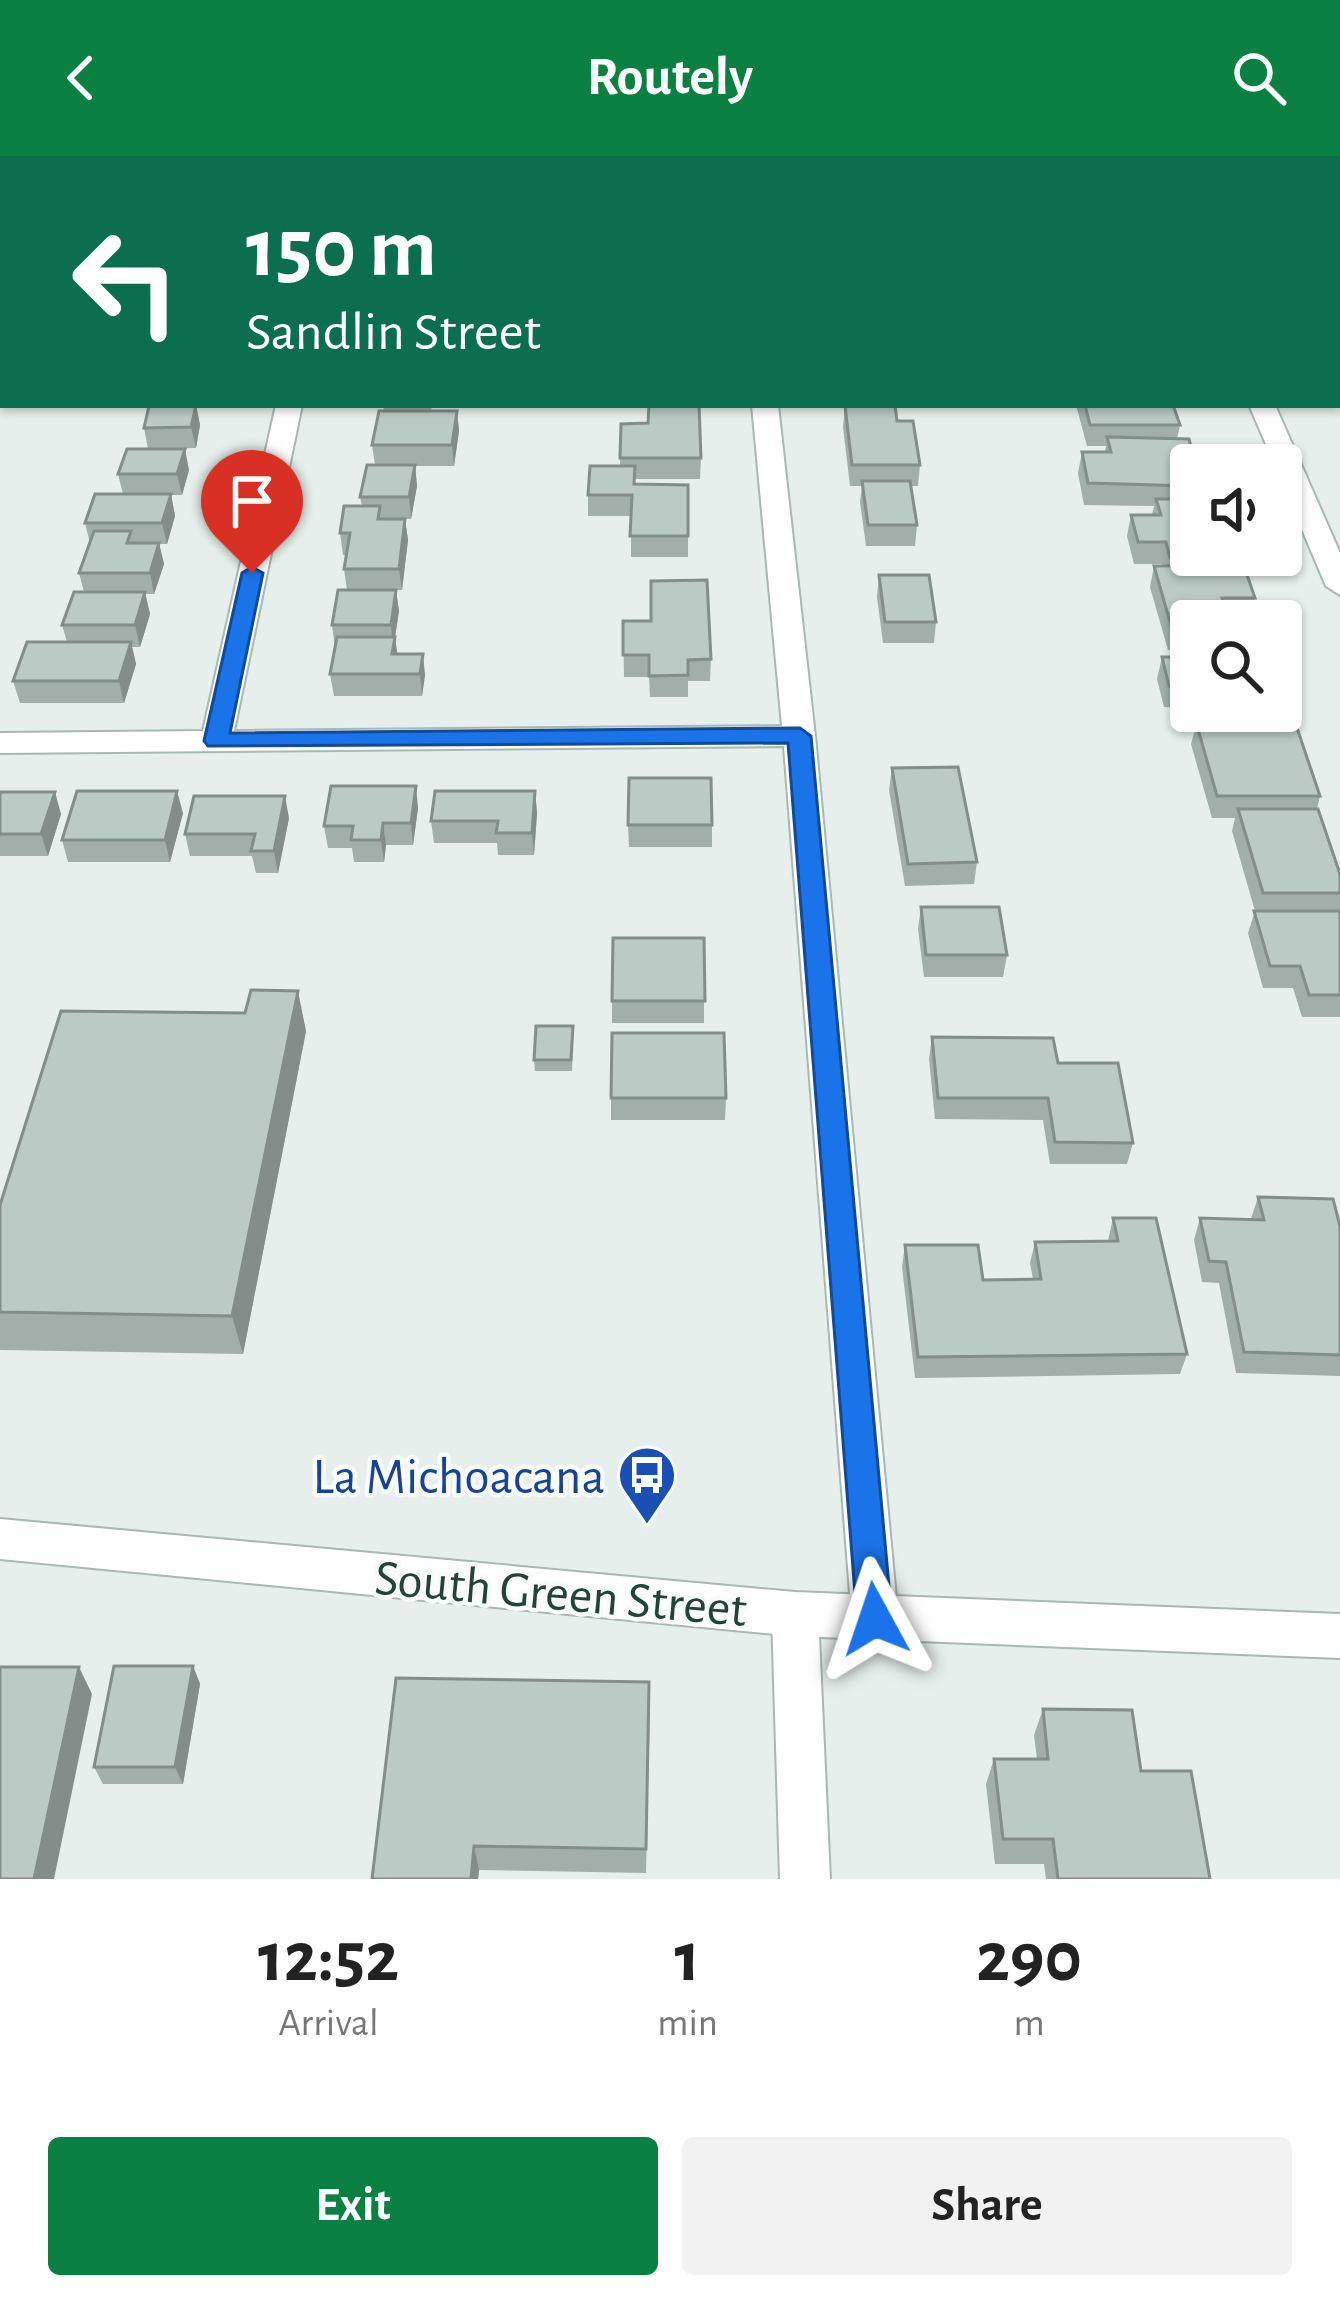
<!DOCTYPE html>
<html lang="en">
<head>
<meta charset="utf-8">
<style>
  body { margin:0; font-family:"Alegreya Sans",sans-serif; background:#f2f2f2; color:#222; height:100vh; display:flex; flex-direction:column; font-size:45px; white-space:nowrap }
  * { box-sizing:border-box; margin:0 }
  p { font-size:39px; color:#767676 }
  .icon { flex:none; width:66px; height:66px; fill:none; stroke:currentColor; stroke-width:2; stroke-linecap:round; stroke-linejoin:round }
  .map { position:relative; height:1723px; overflow:hidden }
  .panel { display:flex; flex-direction:column; background:#fff; flex:1 }
  .panel>* { flex:none }
  .hud { position:absolute; left:0px; top:0px; width:1341px; height:252px; box-shadow:0 3px 9px #0004; background:#0b6e4f; color:#fff; overflow:hidden }
  .buttons { position:absolute; left:1170px; top:288px; display:grid; gap:24px }
  .buttons a { display:grid; place-items:center; width:132px; height:132px; border-radius:12px; background:#fff; box-shadow:0 3px 9px #0004; font-size:60px }
  .pin { position:absolute; display:grid; place-items:center; width:102px; height:102px; color:#fff; margin:-123px -51px; border-radius:50% 50% 50% 0; rotate:-45deg; box-shadow:0 0 12px #0007 }
  .pin .icon { rotate:45deg }
  .me { position:absolute; width:132px; margin:-66px; rotate:355deg; stroke-linejoin:round; filter:drop-shadow(0 0 9px #0008) }
  .turn { display:flex; align-items:center; gap:42px; height:252px; padding:0 48px; font-size:54px }
  .turn .icon { width:156px; height:156px; stroke-width:2.5 }
  .turn b { display:block; font-size:84px; line-height:102px }
  .eta { display:flex; justify-content:space-evenly; align-items:center; height:204px; text-align:center }
  .eta b { font-size:72px; font-weight:700; line-height:84px }
  .action { display:flex; gap:24px; margin-top:auto; padding:24px 48px }
  .action a { flex:1; height:138px; border-radius:12px; background:#0b8043; color:#fff; font-size:48px; font-weight:700; line-height:138px; text-align:center }
  .action a+a { background:#f2f2f2; color:#222 }
  header { display:flex; justify-content:space-between; align-items:center; height:156px; padding:0 48px; background:#0b8043; color:#fff; font-size:54px; font-weight:700 }
  .map>svg:first-child { display:block }
</style>
</head>
<body>
<header><svg class="icon" aria-label="back" viewBox="0 0 24 24"><path d="M15 5l-7 7 7 7"/></svg>Routely<svg class="icon" aria-label="search" viewBox="0 0 24 24"><circle cx="10" cy="10" r="6"/><path d="M15 15l6 6"/></svg></header>
<div class="map">
<svg width="1340" height="1723" viewBox="0 0 1340 1723">
  <rect width="100%" height="100%" fill="#e6efeb"/>
  <g fill="none" stroke-linecap="round" stroke-linejoin="round">
    <g stroke="#a8b8b2" stroke-width="4">
      <path id="minor" d="M24 0H46L22 3Z
        M391 0H413L389 3Z
        M771 0H793L769 3Z
        M853 0H947L949 3H855Z
        M1338 11H1340V25H1338Z
        M3 61V81L0 82V62Z
        M0 105H3V119H0Z
        M276 249H302L234 575 782 570 752 249H778L815 580 898 1463 891 1478 875 1485 859 1478 852 1463 784 590 0 597V577L203 575Z
        M1249 249H1275L1340 397V439L1326 430 1281 324V309H1275Z
        M795 1436 811 1443 818 1458 830 1723H780L772 1458 779 1443Z"/>
    </g>
    <g stroke="#a8b8b2" stroke-width="4">
      <path id="tertiary" d="M0 1363 795 1436 1340 1458V1502L795 1480 0 1403Z"/>
    </g>
    <use href="#minor" fill="#fff" fill-rule="evenodd"/>
    <use href="#tertiary" fill="#fff" fill-rule="evenodd"/>
  </g>
  <path fill="#a1aea9" d="M0 112H3V153H0Z
    M1338 126H1340V220L1338 215Z
    M196 249 200 269 196 292 148 293 144 272Z
    M383 249H432L431 255H457L459 275 454 310H415L417 330 411 363 381 362 405 363 408 384 402 434H396L399 455 395 481 397 498 425 519 422 540H334L330 518 335 491 332 469 347 434 344 413 347 399H343L340 377 362 350 360 341 375 309 372 289 384 255Z
    M1076 249H1173L1180 269 1177 283 1191 309V399L1230 402 1228 410 1255 442 1249 463 1191 465V494H1168L1150 431 1154 410H1162L1161 408H1134L1127 380 1131 359H1152L1154 350 1084 349 1078 317 1082 296H1105L1106 290H1087Z
    M845 250 897 265 920 309 918 330H911L917 369 915 390H866L860 346 862 330H850L843 271Z
    M621 268 701 302 700 323H635V328L688 329V401H631V360H588V339L620 310Z
    M189 314 182 339H171L175 360 167 388H159L164 408 154 438H145L150 458 140 491H132L136 508 124 547H20L13 525 67 486 62 469 84 436 79 417 90 387 85 367 123 338 118 318Z
    M879 419 936 466 934 487H883L877 441Z
    M623 465H651L711 503 710 525H688V541H650L649 521H624Z
    M1162 501H1191V552L1164 551 1157 523Z
    M1194 555H1293L1290 566 1320 640 1317 653 1340 718V861H1302L1293 832H1263L1248 777 1255 755 1232 675 1235 662H1212L1191 588 1197 566Z
    M892 612 977 706 974 728 905 730 889 634Z
    M535 635 537 657 534 699H498L497 687H434L431 665Z
    M0 636 61 658 48 700H0Z
    M418 652 413 689H386L384 706H354L352 692H328L324 670Z
    M183 657 170 706H68L62 684Z
    M289 662 278 717H256L252 700H190L185 678Z
    M628 669H712V691H629Z
    M921 751 1007 799 1003 821H924L918 773Z
    M704 782V867H612V845Z
    M306 875 243 1198 0 1194V1049Z
    M573 881 572 915H535L534 904Z
    M932 881 1058 907 1133 987 1127 1008H1050L1043 964 935 963 929 903Z
    M611 942H726L725 964H611Z
    M1258 1041 1340 1070V1220L1236 1217 1219 1127 1202 1126 1194 1084 1200 1062 1251 1063Z
    M1113 1062 1187 1198 1180 1218 915 1222 902 1111 905 1089 983 1124 1033 1123 1030 1107 1035 1086 1108 1085Z
    M193 1510 200 1528 183 1628H103L94 1611Z
    M650 1552 646 1717 479 1714 478 1723H372Z
    M1043 1553 1141 1615 1210 1723H1046L1044 1708H995L986 1628 994 1603H1037L1034 1579Z"/>
  <path fill="#838d89" d="M196 249 200 269 196 292 191 271Z
    M457 255 459 275 454 310 452 289Z
    M185 293 189 314 182 339 177 318Z
    M415 309 417 330 411 363 409 341Z
    M171 338 175 360 167 388 162 367Z
    M405 363 408 384 402 434 399 413Z
    M159 387 164 408 154 438 150 417Z
    M396 434 399 455 395 481 398 503 395 519 391 469Z
    M145 436 150 458 140 491 135 469Z
    M131 486 136 508 124 547 119 525Z
    M423 498 425 519 422 540 420 518Z
    M416 630 418 652 413 689 411 667Z
    M177 635 183 657 170 706 165 684Z
    M535 635 537 657 534 699 532 677Z
    M55 636 61 658 48 700 41 678Z
    M285 640 289 662 278 717 274 695Z
    M383 667 386 689 384 706 381 684Z
    M298 835 306 875 243 1198 232 1160Z
    M193 1510 200 1528 183 1628 175 1611Z
    M79 1511 92 1538 54 1723H34Z
    M474 1690 479 1714 478 1723H471Z"/>
  <path fill="#bbcac4" stroke="#838d89" stroke-width="3" d="M110 0H155L153 3H108Z
    M244 0H292L291 3H243Z
    M465 0H507L506 3H465Z
    M648 0H698L697 3H646Z
    M0 112H3V133H0Z
    M1338 126H1340V168H1338Z
    M196 249 191 271 144 272 149 250Z
    M649 249H699L701 302H620L621 268 648 267Z
    M1085 249H1173L1180 269H1090Z
    M845 250H895L897 265H913L920 309H852Z
    M379 255H457L452 289H372Z
    M1107 281 1189 283 1196 309H1191V330L1088 327 1082 296H1111Z
    M127 293H185L177 318H118Z
    M367 309H415L409 341H360Z
    M590 310H635L634 328 688 329V380H630L632 339H588Z
    M862 325H910L917 369H868Z
    M95 338H171L162 367H85Z
    M1156 343H1191V399H1229L1230 402H1170L1166 386H1138L1131 359H1161Z
    M344 350H380L378 363H405L399 413H344L350 377H340Z
    M94 375H131L127 387H159L150 417H79Z
    M1154 410H1244L1255 442H1222L1230 465H1191V473H1172Z
    M879 419H929L936 466H885Z
    M707 424 711 503 688 504V519L649 520V499H623V465H651V425Z
    M338 434H396L391 469H332Z
    M74 436H145L135 469H62Z
    M337 481H395L392 498H423L420 518H330Z
    M27 486H131L119 525H13Z
    M1162 501H1191V530H1169Z
    M1281 516 1293 555H1281Z
    M1196 566H1295L1320 640H1217Z
    M958 611 977 706 908 708 892 612Z
    M629 622H711L712 669H628Z
    M331 630H416L411 667H383L381 684H351L353 670H324Z
    M77 635H177L165 684H62Z
    M435 635H535L532 677H496L498 665H431Z
    M0 636H55L41 678H0Z
    M194 640H285L274 695H251L255 678H185Z
    M1238 653H1318L1340 718V737H1263Z
    M921 751H999L1007 799H926Z
    M1254 755H1340V839H1309L1300 810H1270Z
    M613 782H704L705 845H612Z
    M251 834 298 835 232 1160 0 1156V1049L61 855 245 857Z
    M536 870H573L571 904H534Z
    M612 877H724L726 942H611Z
    M932 881 1053 882 1058 907H1118L1133 987 1055 986 1048 942H938Z
    M1258 1041 1333 1043 1340 1070V1199L1244 1196 1226 1106 1209 1105 1200 1062 1264 1064Z
    M1113 1062H1156L1187 1198 918 1201 905 1089H978L983 1124 1041 1123 1035 1086 1118 1085Z
    M114 1510H193L175 1611H94Z
    M0 1511H79L34 1723H0Z
    M396 1522 649 1526 646 1693 474 1690 471 1723H372Z
    M1043 1553 1132 1554 1141 1615H1191L1210 1723H1058L1053 1683H1003L994 1603H1048Z"/>
  <path fill="#1a73e8" stroke="#114b97" stroke-width="3" d="M252 411 263 417 230 577 800 572 811 580 892 1463 887 1475 875 1480 862 1475 857 1463 788 587 208 590 204 585 242 417Z"/>
  <defs>
    <g id="bus-pin" transform="scale(3)"><path d="M0 17L-7.5 6A9.5 9.5 0 1 1 7.5 6Z" fill="#1a4fb4" stroke="#f7fbf9"/><path d="M-5-6H5V4H4V6H2V4H-2V6H-4V4H-5ZM-3.5-4V0h7V-4ZM-3.5 1.2v1.5H-2V1.2ZM2 1.2v1.5H3.5V1.2Z" fill="#fff"/></g>
  </defs>
  <g fill-rule="evenodd">
    <use href="#bus-pin" x="647" y="1319"/>
  </g>
  <g text-anchor="middle" stroke-width="9" stroke-linejoin="round" paint-order="stroke">
    <g font-size="51" fill="#164399" stroke="#f7fbf9" text-anchor="end">
      <text x="605" y="1337">La Michoacana</text>
    </g>
    <g font-size="51" fill="#24423a" stroke="#f7fbf9">
      <text transform="translate(561 1436) rotate(5)" y="18">South Green Street</text>
    </g>
  </g>
</svg>
<div class="buttons">
<a><svg class="icon" aria-label="sound" viewBox="0 0 24 24"><path d="M4 9h4l5-4v14l-5-4H4zM17 9q2 3 0 6"/></svg></a>
<a><svg class="icon" aria-label="search" viewBox="0 0 24 24"><circle cx="10" cy="10" r="6"/><path d="M15 15l6 6"/></svg></a>
</div>
<div class="pin" style="left:252px;top:417px;background:#d93025"><svg class="icon" aria-label="arrive" viewBox="0 0 24 24"><path d="M6 21V4h12l-3 4 3 4H6"/></svg></div>
<svg class="me" style="left:875px;top:1463px" viewBox="-20 -20 40 40"><path d="M0-17L14 15 0 8-14 15z" fill="#1a73e8" stroke="#fff" stroke-width="4"/></svg>
<div class="hud">
<div class="turn"><svg class="icon" aria-label="left" viewBox="0 0 24 24"><path d="M17 20v-9H6M10 6l-5 5 5 5"/></svg><div><b>150 m</b>Sandlin Street</div></div>
</div>
</div>
<section class="panel">
<div class="eta">
<div><b>12:52</b><p>Arrival</p></div>
<div><b>1</b><p>min</p></div>
<div><b>290</b><p>m</p></div>
</div>
<div class="action"><a>Exit</a><a>Share</a></div>
</section>
</body>
</html>
